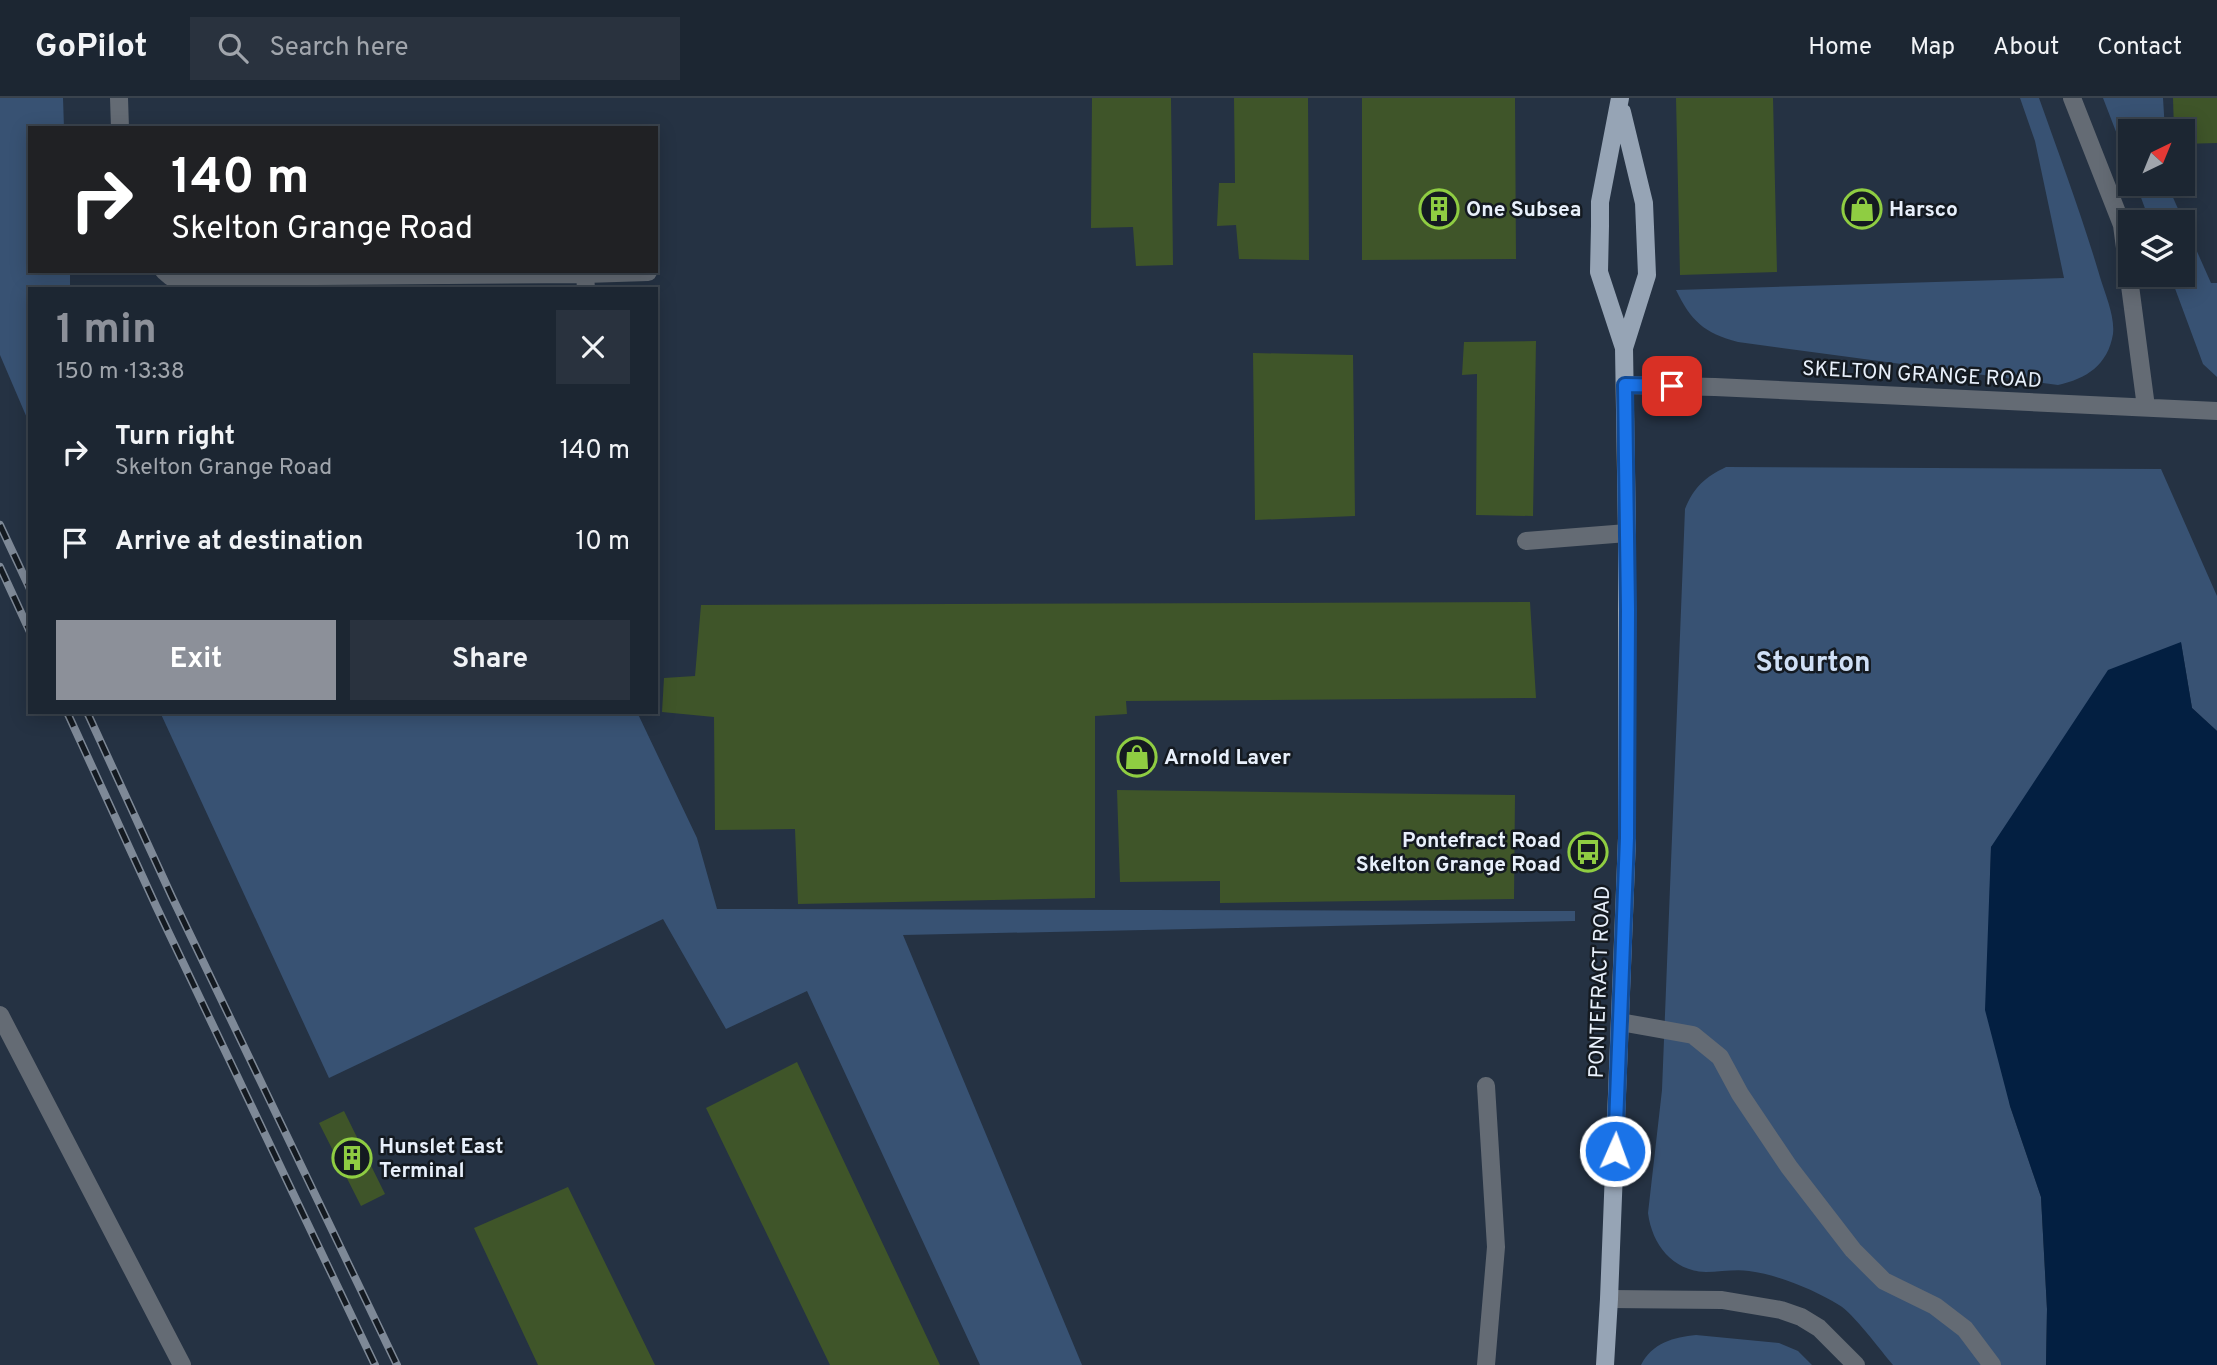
<!DOCTYPE html>
<html lang="en">
<head>
<meta charset="utf-8">
<style>
  body { margin:0; font-family:Overpass,sans-serif; background:#29323e; color:#f1f3f6; height:100vh; display:flex; flex-direction:column; font-size:26px; white-space:nowrap }
  * { box-sizing:border-box; margin:0 }
  p { font-size:23px; color:#a0a5ac }
  .icon { flex:none; width:38px; height:38px; fill:none; stroke:currentColor; stroke-width:2; stroke-linecap:round; stroke-linejoin:round }
  .map { position:relative; flex:1; overflow:hidden }
  .sheet { position:absolute; left:28px; top:189px; width:630px; height:427px; display:flex; flex-direction:column; background:#1c2632; border-radius:0px; box-shadow:0 4px 18px #0003,0 0 0 2px #3a434d }
  .sheet>* { flex:none }
  .guide { position:absolute; left:28px; top:28px; width:630px; height:147px; border-radius:0px; box-shadow:0 4px 18px #0003,0 0 0 2px #3a434d; background:#202124; color:#fff; overflow:hidden }
  .needle { width:46px; rotate:43deg }
  .tools { position:absolute; left:2118px; top:21px; display:grid; gap:14px }
  .tools a { display:grid; place-items:center; width:77px; height:77px; border-radius:0px; background:#1c2632; box-shadow:0 4px 18px #0003,0 0 0 2px #3a434d; font-size:35px }
  .pin { position:absolute; display:grid; place-items:center; width:60px; height:60px; color:#fff; margin:-30px; border-radius:14px; box-shadow:0 4px 10px #0006 }
  .me { position:absolute; width:77px; margin:-38px; rotate:2deg; stroke-linejoin:round; filter:drop-shadow(0 0 5px #0008) }
  .turn { display:flex; align-items:center; gap:24px; height:147px; padding:0 28px; font-size:32px }
  .turn .icon { width:91px; height:91px; stroke-width:2.5 }
  .turn b { display:block; font-size:49px; line-height:60px }
  .round { display:grid; place-items:center; flex:none; width:74px; height:74px; border-radius:0px; background:#29323e }
  .overview { display:flex; align-items:center; justify-content:space-between; height:119px; padding:0 28px }
  h1 { font-size:42px; font-weight:700; line-height:52px; color:#8c9099 }
  .action { display:flex; gap:14px; margin-top:auto; padding:14px 28px }
  .action a { flex:1; height:80px; border-radius:0px; background:#8c9099; color:#fff; font-size:28px; font-weight:700; line-height:80px; text-align:center }
  .action a+a { background:#29323e; color:#f1f3f6 }
  ul { padding:0; list-style:none }
  li { display:flex; align-items:center; gap:21px; height:91px; padding:0 28px }
  li div { flex:1 }
  li b { display:block; font-size:26px }
  li em { font-style:normal }
  header { display:flex; align-items:center; gap:42px; box-sizing:border-box; height:98px; padding:0 35px; background:#1c2632; border-bottom:2px solid #3a434d }
  header strong { font-size:33px }
  nav { display:flex; gap:38px; margin-inline-start:auto; font-size:24px }
  .search { width:490px; height:63px; background:#29323e; display:flex; align-items:center; gap:18px; box-sizing:border-box; padding:0 24px; border-radius:0px; color:#a0a5ac; font-size:26px }
  .map>svg:first-child { display:block }
</style>
</head>
<body>
<header>
<strong>GoPilot</strong>
<div class="search"><svg class="icon" aria-label="search" viewBox="0 0 24 24"><circle cx="10" cy="10" r="6"/><path d="M15 15l6 6"/></svg>Search here</div>
<nav><a>Home</a><a>Map</a><a>About</a><a>Contact</a></nav>
</header>
<div class="map">
<svg width="2217" height="1267" viewBox="0 0 2217 1267">
  <rect width="100%" height="100%" fill="#253243"/>
  <path fill="#385273" d="M0 0H63L64 30H30V173H70V191H30V327L0 257Z
    M2020 0H2039C2060 59 2082 118 2100 179 2105 196 2115 218 2113 236 2108 267 2086 281 2058 287L1738 244C1704 235 1691 223 1676 192L2064 180 2035 43Z
    M2103 0H2163L2165 33H2130V70Z
    M2136 86H2167L2211 185H2217V279L2203 266 2170 177H2182V124H2150Z
    M1726 369 2161 371 2217 498V633L2192 610 2181 545 1991 749 1989 826 2010 1008 2041 1099 2047 1211 2046 1267H1893C1881 1253 1853 1215 1839 1207 1814 1192 1779 1177 1749 1173 1735 1171 1720 1174 1706 1174 1672 1173 1652 1146 1648 1115L1662 992 1685 411C1694 389 1705 379 1726 369Z
    M160 614H637L697 740 717 811 1575 813V823L903 837 1082 1267H980L807 893 726 931 663 821 329 980Z
    M1696 1237 1779 1245 1798 1253 1812 1267H1641C1652 1245 1674 1239 1696 1237Z"/>
  <path fill="#031f41" d="M2181 544 2192 610 2217 633V1267H2046L2047 1211 2041 1099 2010 1008 1985 912 1991 749 2108 572Z"/>
  <path fill="#3f5529" d="M1092 0H1171L1173 167 1136 168 1133 129 1091 130Z
    M1234 0H1308L1309 162 1239 161 1236 127 1217 128 1219 85H1235Z
    M1362 0H1515L1516 161 1362 162Z
    M1676 0H1773L1777 174 1680 177Z
    M2173 0H2217V45L2182 46V33H2174Z
    M1536 243 1533 418 1476 417 1477 276 1462 277 1464 244Z
    M1253 255 1353 257 1355 418 1255 422Z
    M1530 504 1536 600 1126 603 1127 616 1095 618V800L798 806 795 731 715 732 714 619 662 614 664 580 695 578 701 507Z
    M1117 692 1515 697 1514 801 1220 805V783L1120 784Z
    M797 964 940 1267H830L706 1010Z
    M344 1013 385 1096 361 1108 319 1025Z
    M568 1089 655 1267H538L474 1130Z"/>
  <g fill="none" stroke-linecap="round" stroke-linejoin="round">
    <path stroke="#646b74" stroke-width="18" d="M119 0 120 30
      M2072 0 2122 127 2146 309
      M164 173 171 179 585 176 586 191
      M585 176 648 174
      M1625 287 1715 289 2217 313
      M1526 443 1627 435
      M0 917 182 1267
      M1620 924 1693 937 1720 959 1740 996 1789 1069 1853 1152 1884 1183 1935 1208 1965 1231 1992 1267
      M1486 988 1496 1149 1486 1267
      M1609 1201 1722 1202 1781 1212 1801 1219 1819 1230 1856 1267"/>
    <path stroke="#96a4b5" stroke-width="18" d="M1622 14 1644 105 1647 177 1624 250
      M1605 1267 1609 1201 1627 740V435L1624 250 1599 174 1600 128V104L1620 0"/>
    <g stroke="#7e8997" stroke-width="8">
      <path id="rail" d="M0 427 30 491
        M0 469 30 534
        M67 614 156 808 375 1267
        M87 614 172 799 397 1267"/>
    </g>
    <use href="#rail" stroke="#141a21" stroke-width="5" stroke-dasharray="16" stroke-linecap="butt"/>
  </g>
  <g fill="none" stroke-linecap="round" stroke-linejoin="round">
    <g stroke="#114b97" stroke-width="18">
      <path id="route" d="M1615 1053 1627 740 1628 512 1625 287 1672 288"/>
    </g>
    <use href="#route" stroke="#1a73e8" stroke-width="12"/>
  </g>
  <defs>
    <g id="building-ring" transform="scale(2.0125)"><circle r="9.5" fill="#141a21" stroke="#8fcd42" stroke-width="1.5"/><path d="M-4-6H4V6H1V3H-1V6H-4ZM-2.5-4.3h1.7v1.8h-1.7ZM.8-4.3h1.7v1.8H.8ZM-2.5-1h1.7V.8h-1.7ZM.8-1h1.7V.8H.8Z" fill="#8fcd42"/></g>
    <g id="shop-ring" transform="scale(2.0125)"><circle r="9.5" fill="#141a21" stroke="#8fcd42" stroke-width="1.5"/><path d="M-5-2.5h2.3a2.7 3.5 0 0 1 5.4 0H5L5.5 6h-11ZM-1.5-2.5h3a1.5 2.3 0 0 0-3 0Z" fill="#8fcd42"/></g>
    <g id="bus-ring" transform="scale(2.0125)"><circle r="9.5" fill="#141a21" stroke="#8fcd42" stroke-width="1.5"/><path d="M-5-6H5V4H4V6H2V4H-2V6H-4V4H-5ZM-3.5-4V0h7V-4ZM-3.5 1.2v1.5H-2V1.2ZM2 1.2v1.5H3.5V1.2Z" fill="#8fcd42"/></g>
  </defs>
  <g fill-rule="evenodd">
    <use href="#building-ring" x="1439" y="111"/>
    <use href="#shop-ring" x="1862" y="111"/>
    <use href="#shop-ring" x="1137" y="659"/>
    <use href="#bus-ring" x="1588" y="754"/>
    <use href="#building-ring" x="352" y="1060"/>
  </g>
  <g text-anchor="middle" stroke-width="5" stroke-linejoin="round" paint-order="stroke">
    <g font-size="21" font-weight="bold" fill="#e8f0fb" stroke="#141a21" text-anchor="start">
      <text x="1466" y="118">One Subsea</text>
      <text x="1889" y="118">Harsco</text>
      <text x="1164" y="666">Arnold Laver</text>
      <text x="1561" y="749" text-anchor="end">Pontefract Road<tspan x="1561" dy="24">Skelton Grange Road</tspan></text>
      <text x="379" y="1055">Hunslet East<tspan x="379" dy="24">Terminal</tspan></text>
    </g>
    <g font-size="21" fill="#e8f0fb" stroke="#141a21">
      <text transform="translate(1922 276) rotate(3)" y="7">SKELTON GRANGE ROAD</text>
      <text transform="translate(1599 884) rotate(-88)" y="7">PONTEFRACT ROAD</text>
    </g>
    <g font-size="28" font-weight="bold" fill="#d0e0f6" stroke="#141a21">
      <text x="1813" y="573">Stourton</text>
    </g>
  </g>
</svg>
<div class="tools">
<a><svg class="needle" viewBox="-14 -14 28 28"><path d="M0-13l5 13h-10z" fill="#e53935"/><path d="M0 13l5-13h-10z" fill="#a0a5ac"/></svg></a>
<a><svg class="icon" aria-label="layers" viewBox="0 0 24 24"><path d="M12 4l9 5-9 5-9-5zM3 14l9 5 9-5"/></svg></a>
</div>
<div class="pin" style="left:1672px;top:288px;background:#d93025"><svg class="icon" aria-label="arrive" viewBox="0 0 24 24"><path d="M6 21V4h12l-3 4 3 4H6"/></svg></div>
<svg class="me" style="left:1615px;top:1053px" viewBox="-20 -20 40 40"><circle r="17" fill="#1a73e8" stroke="#fff" stroke-width="3"/><path d="M0-11L8 9 0 5-8 9z" fill="#fff"/></svg>
<div class="guide">
<div class="turn"><svg class="icon" aria-label="right" viewBox="0 0 24 24"><path d="M7 20v-9h11M14 6l5 5-5 5"/></svg><div><b>140 m</b>Skelton Grange Road</div></div>
</div>
<section class="sheet">
<div class="overview"><div><h1>1 min</h1><p>150 m · 13:38</p></div><a class="round"><svg class="icon" aria-label="close" viewBox="0 0 24 24"><path d="M6 6l12 12M18 6L6 18"/></svg></a></div>
<ul>
<li><svg class="icon" aria-label="right" viewBox="0 0 24 24"><path d="M7 20v-9h11M14 6l5 5-5 5"/></svg><div><b>Turn right</b><p>Skelton Grange Road</p></div><em>140 m</em></li>
<li><svg class="icon" aria-label="arrive" viewBox="0 0 24 24"><path d="M6 21V4h12l-3 4 3 4H6"/></svg><div><b>Arrive at destination</b></div><em>10 m</em></li>
</ul>
<div class="action"><a>Exit</a><a>Share</a></div>
</section>
</div>
</body>
</html>
